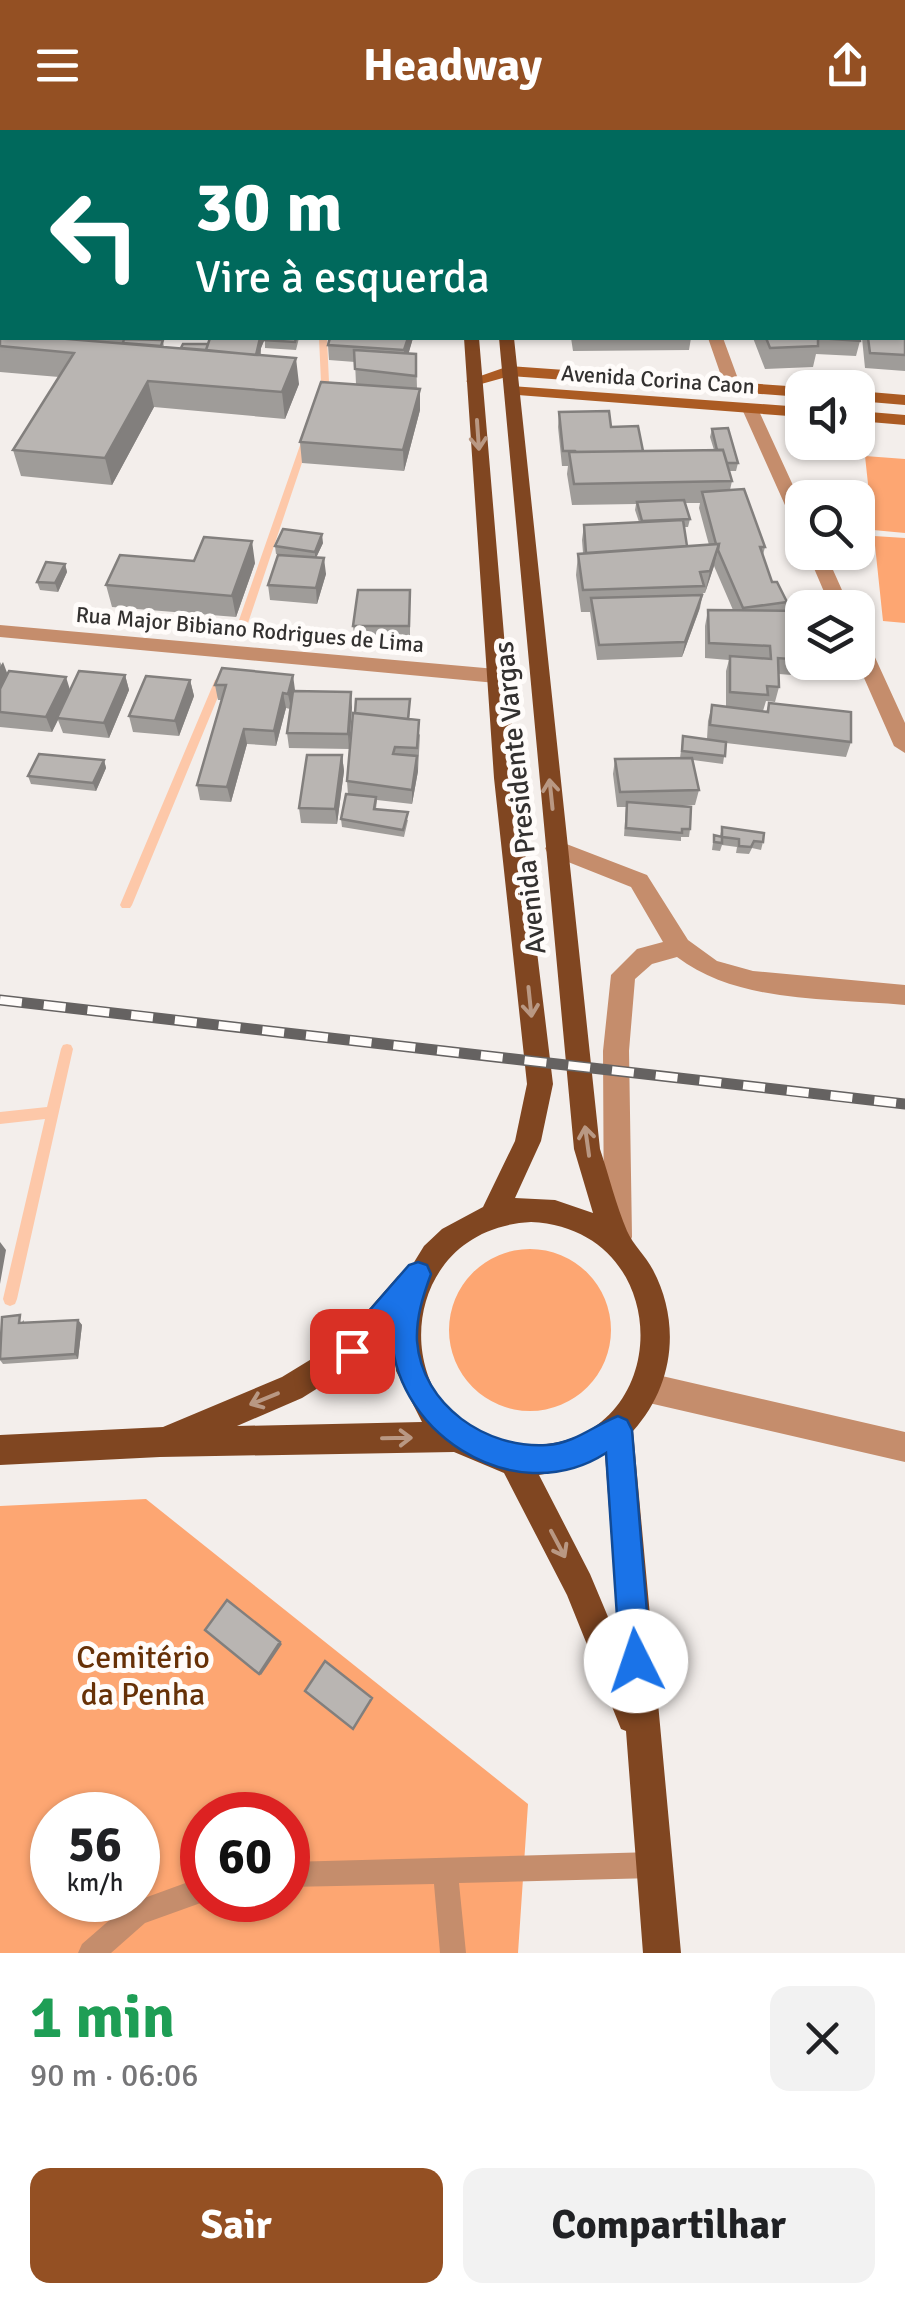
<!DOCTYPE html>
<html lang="pt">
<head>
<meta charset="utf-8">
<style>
  body { margin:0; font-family:Signika,sans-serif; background:#f2f2f2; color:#202124; height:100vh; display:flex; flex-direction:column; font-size:38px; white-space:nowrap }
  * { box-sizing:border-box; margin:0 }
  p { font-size:32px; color:#757577 }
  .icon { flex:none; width:55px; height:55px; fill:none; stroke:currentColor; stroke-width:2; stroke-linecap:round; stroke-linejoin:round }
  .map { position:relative; height:1823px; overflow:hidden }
  .sheet { display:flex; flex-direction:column; background:#fff; flex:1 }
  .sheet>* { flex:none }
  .hud { position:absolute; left:0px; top:0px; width:905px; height:210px; box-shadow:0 2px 8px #0004; background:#00695c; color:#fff; overflow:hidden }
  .fabs { position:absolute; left:785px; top:240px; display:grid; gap:20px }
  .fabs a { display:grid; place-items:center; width:90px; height:90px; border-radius:20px; background:#fff; box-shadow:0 2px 8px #0004; font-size:50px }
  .speed { position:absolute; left:30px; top:1662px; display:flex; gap:20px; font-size:50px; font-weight:700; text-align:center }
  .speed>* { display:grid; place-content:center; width:130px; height:130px; border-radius:50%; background:#fff; box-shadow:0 2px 8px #0004; line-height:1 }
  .speed small { font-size:25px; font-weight:400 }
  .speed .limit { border:15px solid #d22; background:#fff; color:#111 }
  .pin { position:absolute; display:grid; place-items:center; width:85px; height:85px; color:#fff; margin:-42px; border-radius:20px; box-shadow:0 5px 15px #0006 }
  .me { position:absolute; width:110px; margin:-55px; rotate:356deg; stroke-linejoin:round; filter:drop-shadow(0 0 8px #0008) }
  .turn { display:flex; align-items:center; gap:35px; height:210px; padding:0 30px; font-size:45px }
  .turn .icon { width:130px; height:130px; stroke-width:2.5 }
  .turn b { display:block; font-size:70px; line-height:85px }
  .round { display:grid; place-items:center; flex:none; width:105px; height:105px; border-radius:20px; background:#f2f2f2 }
  .head { display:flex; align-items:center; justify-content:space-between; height:170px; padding:0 30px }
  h1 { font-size:60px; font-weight:800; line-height:75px; color:#1e9e55 }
  .action { display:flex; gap:20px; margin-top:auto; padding:20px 30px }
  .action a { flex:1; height:115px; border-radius:20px; background:#945023; color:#fff; font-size:40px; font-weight:800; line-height:115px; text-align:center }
  .action a+a { background:#f2f2f2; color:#202124 }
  header { display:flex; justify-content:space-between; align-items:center; height:130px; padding:0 30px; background:#945023; color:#fff; font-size:45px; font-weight:800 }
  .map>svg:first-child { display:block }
</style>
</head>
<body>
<header><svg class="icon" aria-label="menu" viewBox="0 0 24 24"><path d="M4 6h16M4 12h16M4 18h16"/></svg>Headway<svg class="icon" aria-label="share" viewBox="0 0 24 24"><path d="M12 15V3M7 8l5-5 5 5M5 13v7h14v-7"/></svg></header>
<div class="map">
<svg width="905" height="1823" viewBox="0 0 905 1823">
  <rect width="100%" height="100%" fill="#f3eeeb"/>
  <path fill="#fda672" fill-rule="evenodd" d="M865 326 905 329V403L873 400Z
    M874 406 905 408V493L883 491Z
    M449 1200a81 81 0 1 1 162 0a81 81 0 1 1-162 0Z
    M146 1369 528 1674 518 1823H0V1376ZM52 1685H138V1770H52ZM202 1685H288V1770H202Z"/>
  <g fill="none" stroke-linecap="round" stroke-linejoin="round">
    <path fill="#fdc8a9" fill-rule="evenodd" d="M194 0H200L201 2H195Z
      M319 208H327L329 252 325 264 321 266 317 264 321 252Z
      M304 304 311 306 248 493 243 496 240 495 238 493Z
      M220 547 225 550 132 775 130 778H122L120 775 215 550Z
      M67 914 71 915 73 919 17 1169 15 1174 10 1176 5 1174 3 1169 45 989 0 994V982L47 977 61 919 63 915Z"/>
    <path fill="#c58d6c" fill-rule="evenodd" d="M654 1722 663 1726 667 1735 663 1744 654 1748 459 1753 466 1823H440L434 1754 288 1757V1732Z
      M202 1747V1770H209L145 1793 111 1823H78L82 1814 128 1774Z"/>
    <path fill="#c58d6c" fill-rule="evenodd" d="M887 0H899V2H887Z
      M902 50 905 51V72L902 71Z
      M0 148H2V156H0Z
      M708 208H723L741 257 739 260 725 257Z
      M750 274 758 279 802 375V398L793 393 742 279Z
      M807 422H825L850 478H831Z
      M0 495 496 539 506 546 496 553 0 507Z
      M858 506 868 512 905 593V623L894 616 857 532Z
      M556 710 647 745 688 810 717 831 753 841 905 855V875C830 868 739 874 677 827L652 834 635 849 629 921 632 1107 628 1116 618 1120 608 1116 604 1107 603 921 611 845 637 819 663 812 631 757 548 724 545 718Z
      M649 1243 905 1302V1332L649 1273 639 1268 634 1258 639 1248Z"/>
    <path fill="#ab5b23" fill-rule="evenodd" d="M509 236 802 257 803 258 802 267 510 246 474 256 466 251Z
      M511 256 802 277V287L505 264V258Z
      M858 261 905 265V275L858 271Z
      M858 281 905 285V295L858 291Z"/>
    <path fill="#804621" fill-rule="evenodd" d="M450 0H462V2H450Z
      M479 0H491V2H479Z
      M464 208H479L516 648 553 954 541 1011 515 1068 555 1070 593 1083 574 1019 499 208H514L600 1019C609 1046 616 1075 627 1101 633 1115 646 1126 653 1140 681 1193 674 1256 633 1301L681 1823H643L626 1601 621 1599 567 1465 504 1343 454 1322 160 1327 0 1335V1305L163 1297 282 1247 341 1211 398 1146 408 1142 424 1116 442 1099 483 1077 515 1011 527 954 494 648ZM531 1092C679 1099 675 1315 531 1315 387 1315 382 1100 531 1092ZM392 1195 396 1241 422 1292 237 1296 302 1268 361 1231ZM605 1324 619 1513 590 1444 539 1345 567 1340Z"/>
    <g stroke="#656261" stroke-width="11">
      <path id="rail" d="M0 870 905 974"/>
    </g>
    <use href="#rail" stroke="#fffcfa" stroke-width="8" stroke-dasharray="22" stroke-linecap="butt"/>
  </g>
  <path fill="#9f9c99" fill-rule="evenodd" d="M322 0H388V1Z
    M0 160H2V208L72 209 71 208H165L163 211 164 217 181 218 208 214 209 210 176 208H299L296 220 265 218V209L261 218V225L299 254 285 289 154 277 112 355 21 346 13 320 59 247 0 242Z
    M905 182V241L865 238 862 208H902Z
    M413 208 408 224H416L417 258 420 280 404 341 302 333 300 312 356 254 355 232 329 230 328 215Z
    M571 208H691L689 220 573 221Z
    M753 208H860V211L856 226 816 224 813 237 765 239Z
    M559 282 611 297 643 321 714 320 710 307 712 299 738 333 736 341H729L732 351 730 360 765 417 763 425 772 452 787 472 785 481H802V532H835L830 548 779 544V557L775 572 766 571 763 581 726 577V541L729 530 705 528V496L708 480H733L714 436 705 463H703L700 478 682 527 597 530 590 482H581L576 445 578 424 583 423 582 410 584 395 639 392 635 380 636 374 572 375 567 344 568 336H562L558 297ZM685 373H700L699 378 709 415 687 416 684 397H688L690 389Z
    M323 413 316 428 326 444 317 474 270 470 268 455 281 425 276 424 275 416Z
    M194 431 255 433 236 487 112 477 106 455Z
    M65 434 67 442 58 462 40 460 37 452Z
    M410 476V512H355L353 496Z
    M0 532 7 545 70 560 125 545 129 560 109 608 63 603 58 590 52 602 0 597Z
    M190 550 194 566 179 606 133 602 129 586Z
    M215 555 295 561 352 577 349 619 289 618 287 603 290 579 286 578 276 616 247 614 231 672 200 670 197 655 221 570H218Z
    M769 573 851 612 846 627 726 613 723 634 693 630 699 660 695 675 673 676 690 699 689 707H681V711L624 706 626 677H617L613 644 615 629 680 628 683 606 707 609 708 591 712 575 766 582Z
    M410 577 409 589 420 605 418 641 412 674 377 670 376 679 408 690 404 707 342 697 341 689 348 665 347 651Z
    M342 625 344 641 337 694 301 693 299 678Z
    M104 630 106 638 96 661 31 654 28 646Z
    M722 697 763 712 761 720 752 718 749 724 736 723 737 717 722 715 720 721 712 720 714 705 720 706Z
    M24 1190V1193L78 1190 82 1195 78 1229 3 1234 0 1230V1213Z"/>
  <path fill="#827f7d" d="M2 95V125L0 131V98Z
    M260 208H265L261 218 256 245 254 230Z
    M408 208H413L405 236 404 220Z
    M296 228 299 254 285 289 282 262Z
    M148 251 154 277 112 355 105 328Z
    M420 259V280L404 341 403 320Z
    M322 404 323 413 315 430V422Z
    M252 411 255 433 236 487 232 466Z
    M719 414 714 436 705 463 710 441Z
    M324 428 326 444 317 474 316 458Z
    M65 434 67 442 58 462 55 453Z
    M702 465 699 480 682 527 685 512Z
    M3 532 9 548 0 565V537Z
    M125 545 129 560 109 608 104 593Z
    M293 545 295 560 291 579 288 564Z
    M66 547 71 563 52 602 46 587Z
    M190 550 194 566 179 606 175 591Z
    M351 562 352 577 349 619 348 604Z
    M283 563 286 578 276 616 274 601Z
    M244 599 247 614 231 672 227 657Z
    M342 625 344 641 337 694 335 679Z
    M417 626 418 641 412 674V660Z
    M104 630 106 638 96 661 93 653Z
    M0 1112 6 1120 0 1154Z
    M78 1190 82 1195 78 1229 75 1224Z
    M280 1512 282 1514 261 1545 259 1544Z"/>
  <path fill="#b9b5b2" stroke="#827f7d" stroke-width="2.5" d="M117 0H151L149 2H116Z
    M256 0H295V2H255Z
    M526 0H613L614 2H527Z
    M0 22H2V38H0Z
    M0 160H2V194H0Z
    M902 182H905V225L870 223 868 208H902Z
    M0 203H2V208H56L296 228 282 262 148 251 105 328 13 320 74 223 0 216Z
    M210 208H260L256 225 206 220Z
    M265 208H296L295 212 264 210Z
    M330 208H408L404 220 328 215Z
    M766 208H818V216L770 218Z
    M818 208H860V211Z
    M124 209 163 210 161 216 123 213Z
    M183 214H208L206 220 181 218Z
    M354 220 416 224V246L355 239Z
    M321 252 420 259 403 320 300 312Z
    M609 281 611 297 638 296 643 321 576 322 575 321H563L559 282Z
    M728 298 738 333H727L723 320H717L712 299Z
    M723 320 732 351 574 354 569 322Z
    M744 359 765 417H760L772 452H777L787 472 743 478 718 420 719 414H716L702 362Z
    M684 370 690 389 642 391 637 372Z
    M683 390 687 416 586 423 584 395Z
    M283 399 322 404 315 422 275 416Z
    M204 407 252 411 232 466 106 455 120 425 194 431Z
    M719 414 710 441 700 442 704 456 583 460 578 424Z
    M278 425 324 428 316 458 268 455Z
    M46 432 65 434 55 453 37 452Z
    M358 460H410L409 496H353Z
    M702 465 685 512 599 515 591 468Z
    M708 480 802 481V530L778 528 779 557 767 556 768 565 730 562V526L771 529 770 516 709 513Z
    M222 538 293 545 288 564 283 563 274 601 244 599 227 657 197 655 226 555H215Z
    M9 541 66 547 46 587 0 582V559Z
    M79 541 125 545 104 593 57 588Z
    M146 546 190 550 175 591 129 586Z
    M293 561 351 562 348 604 287 603Z
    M356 569H410L408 589 355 583Z
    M769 573 851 582V612L710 595 712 575 768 582Z
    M353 583 419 590 417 618 395 617 393 624 417 626 412 660 347 651Z
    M683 606 726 612 725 626 682 621Z
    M39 624 104 630 93 653 28 646Z
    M307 625H342L335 679 299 678Z
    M692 628 699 660 620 662 615 629Z
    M346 664 376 667 374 679 408 682 403 700 341 689Z
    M627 672 691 677 690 699H682V703L626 698Z
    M722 697 764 703 763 712 754 711 751 717 739 716V709L722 707V713L714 712V705L722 707Z
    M20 1185 19 1193 78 1190 75 1224 0 1229 2 1187Z
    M227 1470 280 1512 259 1544 205 1500Z
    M325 1531 372 1568 353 1599 305 1561Z"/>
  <defs><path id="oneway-shaft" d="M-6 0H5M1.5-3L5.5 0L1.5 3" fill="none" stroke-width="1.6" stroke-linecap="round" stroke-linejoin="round" transform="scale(2.5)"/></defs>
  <g stroke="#b99883">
    <use href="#oneway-shaft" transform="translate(478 305) rotate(86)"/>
    <use href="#oneway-shaft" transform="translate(551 664) rotate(-96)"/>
    <use href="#oneway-shaft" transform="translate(530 872) rotate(84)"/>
    <use href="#oneway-shaft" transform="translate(587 1011) rotate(-98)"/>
    <use href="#oneway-shaft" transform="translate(264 1269) rotate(158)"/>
    <use href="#oneway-shaft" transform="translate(397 1308) rotate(-1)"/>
    <use href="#oneway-shaft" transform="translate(558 1414) rotate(62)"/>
  </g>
  <path fill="#1a73e8" stroke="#114b97" stroke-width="2.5" d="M418 1132 427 1135 431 1144C423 1166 416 1187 417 1211 422 1276 487 1319 547 1315 575 1313 593 1296 618 1286L627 1290 632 1300 651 1531 646 1541 636 1546 625 1541 620 1531 606 1323C513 1383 386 1299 392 1194L361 1230 352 1234 342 1230 338 1221 342 1212 409 1135Z"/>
  <g text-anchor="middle" stroke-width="10" stroke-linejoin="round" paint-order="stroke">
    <g font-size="22" fill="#333130" stroke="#fffcfa">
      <text transform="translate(658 249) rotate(4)" y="8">Avenida Corina Caon</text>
      <text transform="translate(250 499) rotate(5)" y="8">Rua Major Bibiano Rodrigues de Lima</text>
    </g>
    <g font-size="28" fill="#333130" stroke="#fffcfa">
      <text transform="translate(519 668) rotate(-96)" y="10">Avenida Presidente Vargas</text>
    </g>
    <g font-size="32" fill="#673107" stroke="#fffcfa">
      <text x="143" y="1538">Cemitério<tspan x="143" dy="37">da Penha</tspan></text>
    </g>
  </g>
</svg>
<div class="fabs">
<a><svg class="icon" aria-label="sound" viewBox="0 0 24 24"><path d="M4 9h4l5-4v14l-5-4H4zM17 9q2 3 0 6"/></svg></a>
<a><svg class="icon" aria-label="search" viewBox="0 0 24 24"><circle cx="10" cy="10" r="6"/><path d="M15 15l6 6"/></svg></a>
<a><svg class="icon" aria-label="layers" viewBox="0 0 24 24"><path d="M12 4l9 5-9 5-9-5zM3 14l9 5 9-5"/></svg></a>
</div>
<div class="speed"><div>56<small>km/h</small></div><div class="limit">60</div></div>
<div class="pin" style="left:352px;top:1221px;background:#d93025"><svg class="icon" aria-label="arrive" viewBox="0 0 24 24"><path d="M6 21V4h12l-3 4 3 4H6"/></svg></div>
<svg class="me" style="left:636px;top:1531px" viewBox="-20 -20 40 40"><circle r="19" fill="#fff"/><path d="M0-13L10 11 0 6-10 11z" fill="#1a73e8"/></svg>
<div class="hud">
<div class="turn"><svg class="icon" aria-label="left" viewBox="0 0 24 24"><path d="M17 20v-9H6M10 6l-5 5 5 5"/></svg><div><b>30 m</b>Vire à esquerda</div></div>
</div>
</div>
<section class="sheet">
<div class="head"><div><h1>1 min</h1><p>90 m · 06:06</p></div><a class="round"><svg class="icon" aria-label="close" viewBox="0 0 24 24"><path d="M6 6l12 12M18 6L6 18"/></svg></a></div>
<div class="action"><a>Sair</a><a>Compartilhar</a></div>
</section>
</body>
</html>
